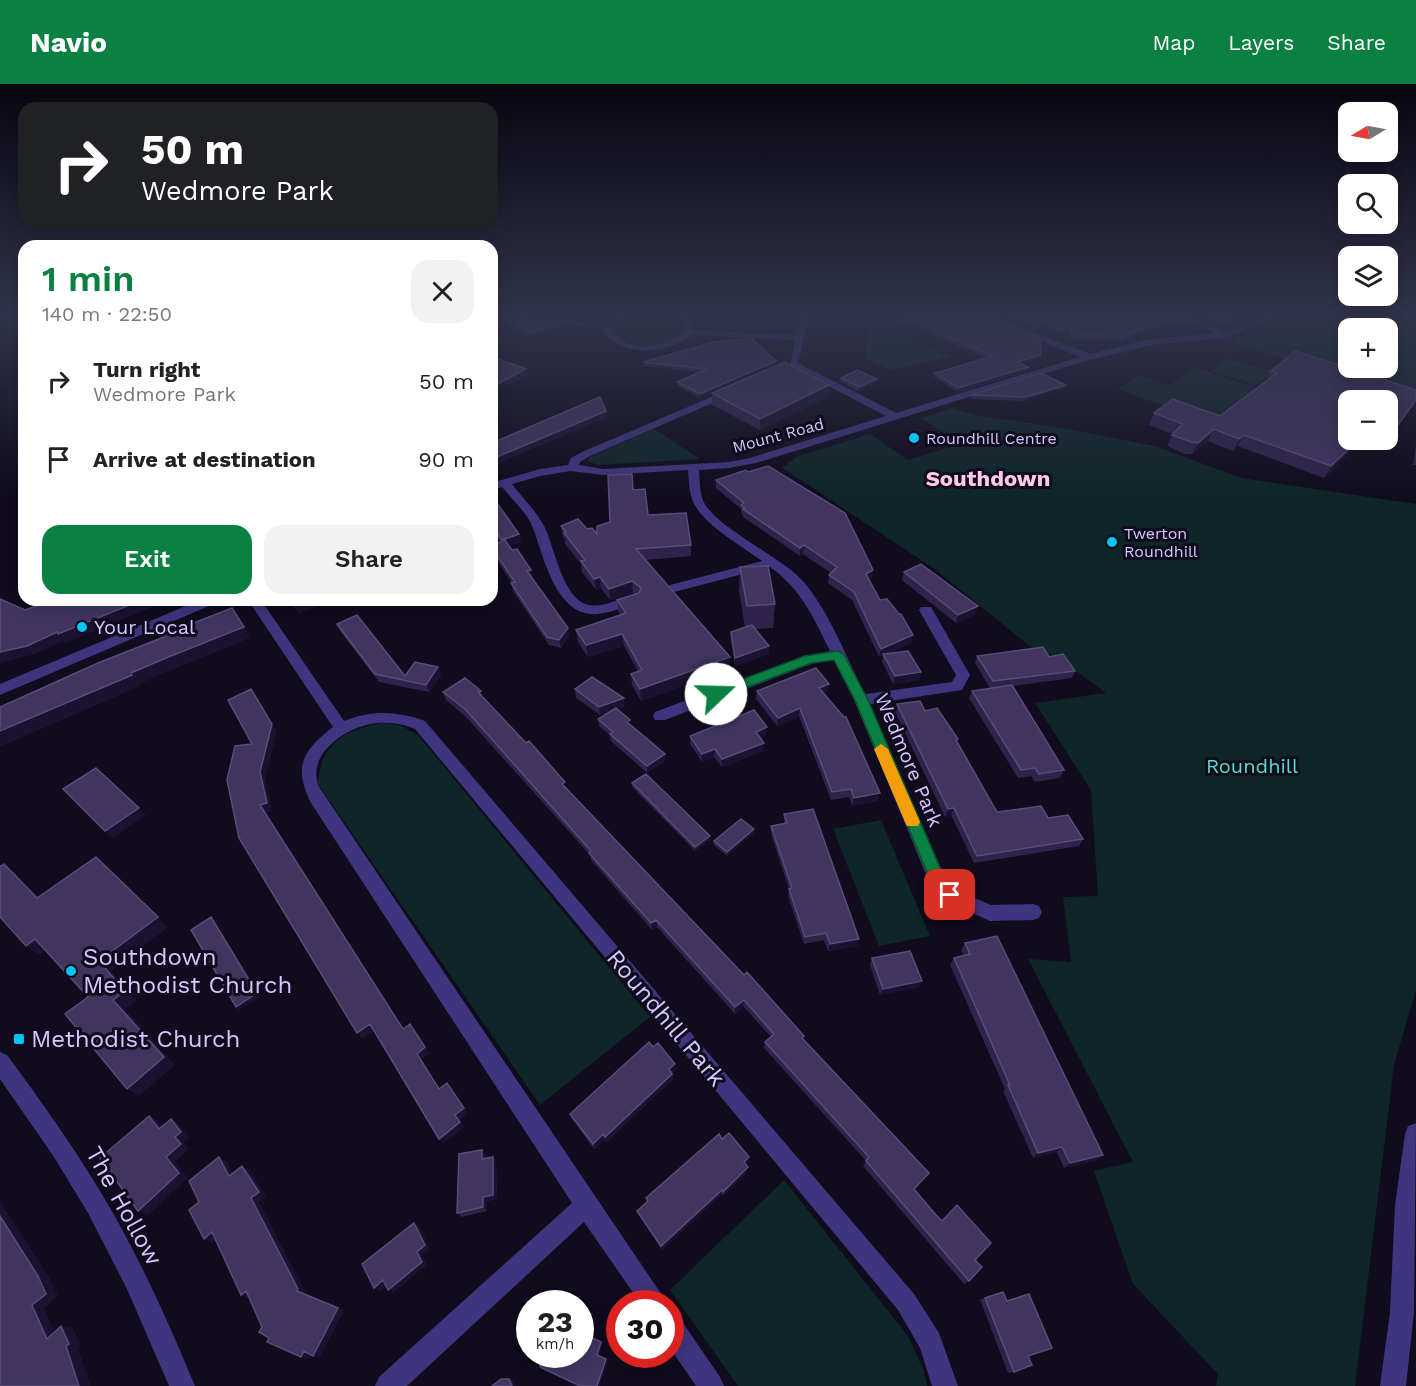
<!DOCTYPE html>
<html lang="en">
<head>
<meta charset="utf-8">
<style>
  body { margin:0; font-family:"Work Sans",sans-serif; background:#f2f2f2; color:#222; height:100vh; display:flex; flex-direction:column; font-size:22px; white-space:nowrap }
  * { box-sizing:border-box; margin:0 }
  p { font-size:20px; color:#767676 }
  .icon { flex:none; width:33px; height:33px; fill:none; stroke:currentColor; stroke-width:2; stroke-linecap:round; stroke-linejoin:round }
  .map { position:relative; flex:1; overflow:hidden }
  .details { position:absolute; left:18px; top:156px; width:480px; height:366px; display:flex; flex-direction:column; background:#fff; border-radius:18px; box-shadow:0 3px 15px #0003 }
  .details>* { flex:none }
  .hud { position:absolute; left:18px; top:18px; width:480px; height:126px; border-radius:18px; box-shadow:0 3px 15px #0003; background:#202124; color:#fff; overflow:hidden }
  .needle { width:39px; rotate:260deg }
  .buttons { position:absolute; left:1338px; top:18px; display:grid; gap:12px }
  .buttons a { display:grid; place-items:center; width:60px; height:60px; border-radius:12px; background:#fff; box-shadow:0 3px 15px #0003; font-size:30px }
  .speed { position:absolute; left:516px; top:1206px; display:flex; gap:12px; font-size:30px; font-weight:700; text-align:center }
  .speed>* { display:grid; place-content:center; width:78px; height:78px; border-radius:50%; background:#fff; box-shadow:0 3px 15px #0003; line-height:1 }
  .speed small { font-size:15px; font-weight:400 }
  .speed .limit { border:9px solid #d22; background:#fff; color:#111 }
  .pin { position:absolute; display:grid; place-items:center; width:51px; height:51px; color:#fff; margin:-26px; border-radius:12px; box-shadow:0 3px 9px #0006 }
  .me { position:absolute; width:66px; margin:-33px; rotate:69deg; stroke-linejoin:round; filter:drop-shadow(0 0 4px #0008) }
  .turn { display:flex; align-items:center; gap:21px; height:126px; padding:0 24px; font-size:27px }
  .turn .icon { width:78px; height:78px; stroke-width:2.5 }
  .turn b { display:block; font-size:42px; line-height:51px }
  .round { display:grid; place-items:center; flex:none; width:63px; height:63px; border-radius:18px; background:#f2f2f2 }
  .headline { display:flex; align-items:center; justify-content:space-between; height:102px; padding:0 24px }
  h1 { font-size:36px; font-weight:600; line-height:45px; color:#0b8043 }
  .cta { display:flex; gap:12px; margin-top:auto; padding:12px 24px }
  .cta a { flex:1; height:69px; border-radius:18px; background:#0b8043; color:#fff; font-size:24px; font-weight:600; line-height:69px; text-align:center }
  .cta a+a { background:#f2f2f2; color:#222 }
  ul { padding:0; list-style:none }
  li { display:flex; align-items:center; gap:18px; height:78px; padding:0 24px }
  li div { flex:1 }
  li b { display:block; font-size:22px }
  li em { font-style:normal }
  header { display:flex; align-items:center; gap:36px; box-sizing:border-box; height:84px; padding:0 30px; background:#0b8043; color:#fff }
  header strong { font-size:28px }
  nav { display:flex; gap:33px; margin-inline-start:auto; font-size:21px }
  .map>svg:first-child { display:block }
</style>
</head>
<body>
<header>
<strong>Navio</strong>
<nav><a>Map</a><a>Layers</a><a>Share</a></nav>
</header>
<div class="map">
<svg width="1416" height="1302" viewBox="0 0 1416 1302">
  <rect width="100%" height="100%" fill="#100b1d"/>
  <path fill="#0e2627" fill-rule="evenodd" d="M635 232C651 232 670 229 683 241L684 248C668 265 633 265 615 252L614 243 619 238Z
    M1292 232H1416V314L1243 262 1235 255ZM1348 244H1388V284H1348Z
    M870 237 950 273 891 286 865 274Z
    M1228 275 1274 288 1258 301 1211 287Z
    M1196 284 1262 306 1218 342 1118 305 1138 291 1169 301Z
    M953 324 975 331 1063 344 1155 362 1241 394 1416 420V906L1394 981 1355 1302H1216L1218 1290 1133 1200 1094 1087 1133 1078 1028 875 1071 878 1063 813 1098 812 1091 706 1035 619 1106 609 1061 576 1032 564 936 486 781 383 788 381 786 378 794 376 793 374 870 350 908 376 960 360 921 334Z
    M654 345 700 375 598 381 587 377 591 372Z
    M383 639 400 641 418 651 650 933 540 1021 318 700C320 659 345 646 383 639Z
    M881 736 930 852 879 862 833 745Z
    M784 1096 908 1252 924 1287 927 1302H738L670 1206Z"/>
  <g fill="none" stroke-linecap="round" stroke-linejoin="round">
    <path fill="#3e357e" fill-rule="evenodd" d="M492 232 606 239 619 232H629L614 241 612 247C630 270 666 263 685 247L682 238 671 232H681L689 235 693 246 796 251 801 232H809L798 279 896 329 1080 273 982 232H993L1090 270 1151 255 1214 249 1181 232H1191L1224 248 1267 232H1278L1224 254 1151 261 1085 277 756 379 729 384 699 386C700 397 699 412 706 422 723 446 774 470 797 491 825 517 847 575 865 610L952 598 956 591 919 526 921 523H931L970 591 962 606 870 620 941 784 956 806 991 821 1033 820 1039 822 1042 828 1039 834 1033 836 990 837 944 816 925 788 854 616 834 576 811 580 665 636H655L653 632 655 628 804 572 830 567C813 533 802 506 770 483L674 508 670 507 668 504 670 501 762 477C743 463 708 443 696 423 689 413 689 399 688 386L603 391 570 387 540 392 512 400C522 413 535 426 543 440 554 459 562 516 589 521 603 524 620 514 634 511L640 515 639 518C626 522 611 529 598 530 556 534 544 473 533 444 528 430 512 415 502 403L492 406V399L498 397 540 385 568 381 571 374 582 368 730 305 733 306V310L590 372 580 378 579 381 603 385 729 378 750 374 886 332 790 282 795 256 692 251C667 270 624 275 603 247L604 244 492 236Z
      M200 516H217L216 519 0 611V600Z
      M248 516H261L344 637C372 626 397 627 425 637L914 1210 939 1249 958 1302H932L920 1264 898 1226 415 645C403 640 391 638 378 639 349 641 305 669 319 703L668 1220H641L584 1138 407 1302H375L379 1293 572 1119 311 719C293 683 302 667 333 643Z
      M0 968 7 971C41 1017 74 1063 103 1112 139 1172 168 1237 195 1302H169L127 1205 88 1129 54 1073 0 995Z
      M1416 1039 1414 1228 1406 1302H1380L1390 1228 1395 1121 1405 1050 1408 1042Z
      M670 1230 679 1233 720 1293 724 1302H696L670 1264Z"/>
  </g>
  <path fill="#2f234c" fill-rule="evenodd" d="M525 232H601L588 236Z
    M889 232H986L1039 275 1022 280 1027 287 957 308 934 293 935 289 986 274Z
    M999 232H1185L1183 236 1161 245 1157 244 1123 256 1072 255 1068 247 1060 250 1040 241 1039 248Z
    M1208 232H1240L1218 242 1206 237Z
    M511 236 563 243 533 252H526L511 240Z
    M776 277V281L700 314 677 302V298L700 288 644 282V278Z
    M1271 287 1416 316 1382 364 1356 356 1345 373 1324 394 1238 362 1233 367 1208 357 1192 370H1185L1167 362 1173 350 1149 341 1154 329 1220 332 1266 298ZM1388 316V356H1348Z
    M841 294 876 299 858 307 840 298Z
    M829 301 828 313 760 346 712 321V309Z
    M1064 305 1024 317 971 315 972 311Z
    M607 333 498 379 492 365V359Z
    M1416 360V381H1413Z
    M716 396 873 486 872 494 869 495 880 516 911 559 887 570 921 588 919 596 893 600 882 578 883 571 879 573 852 516 828 499 829 491 831 489 803 470 800 472 743 433V431L741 429V425L716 404Z
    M633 406 648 431 691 461V472L646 476 729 585 641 617 632 601 631 590 638 587 624 562 588 573 578 558 576 546 621 531 618 528 617 516 635 510 633 509 610 516 601 504 596 506 582 488 581 480 565 460V455L563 453 561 442 587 445 597 450 610 438Z
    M492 412 519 450 521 458 509 462 531 486 532 494 568 544 569 552 561 564 549 561 513 507 511 499H512L494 472 492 464 500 458 492 447Z
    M740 483 775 520 773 544 755 545 769 570 735 582 731 557V548L745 544 739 507Z
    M904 488 975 531 956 539 902 496Z
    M290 516H331L299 529Z
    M337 540 405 592 438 583 441 591 429 608 379 598 340 547Z
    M977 572 1049 573 1075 587 1072 594 1012 602 1064 686 1060 694 1035 698 1031 692 1018 694 969 614 972 607 990 604 975 579Z
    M829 600 828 608 824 609 878 717 852 722 849 713 831 716 799 632 777 642 756 615 757 607Z
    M575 605 625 623 618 625 631 642 665 677 647 689 611 657 610 651 599 642 598 635 610 628 600 631 576 614Z
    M481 607 482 613 567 704 744 891 804 952 803 955 914 1105 975 1176 969 1197 964 1200 863 1082 866 1077 764 964 765 958 771 953 743 922 735 930 657 843 652 846 591 776 590 771 467 634 446 616 443 608Z
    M897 620 925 627 958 655 957 658 997 728 1048 734 1083 755 1079 762 974 779 951 731 945 733 895 628Z
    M766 651 760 654 763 667 722 683 714 673 702 678 690 660V652Z
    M632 699 710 752V756L695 767 632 703Z
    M784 730 859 855 857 862 828 867 824 856 804 860 788 812 789 805 771 750V742L784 740Z
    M754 745V749L727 772 714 761V757Z
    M965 859 1103 1071 1097 1076 1064 1084 1057 1068 1033 1074 1003 1007 1005 1005 950 881 954 874 964 872 961 866Z
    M872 874 919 903 880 911 870 881Z
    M653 963 675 980 676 985 672 989 673 995 607 1058 605 1055 594 1065 573 1036 570 1030Z
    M722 1055 748 1078 746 1080 747 1088 723 1112 722 1110 662 1166 639 1131 637 1127 647 1118 646 1114Z
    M482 1066 486 1070V1074L496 1078 497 1115 487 1117V1127L462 1133 457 1129Z
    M985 1214 1014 1288 1008 1289 980 1216Z"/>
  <path fill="#1b1231" d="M587 232H601L588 236Z
    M1185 232 1183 236 1161 245 1163 241Z
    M1233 232H1240L1218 242 1220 238Z
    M562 240 563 243 533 252V249Z
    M1159 240 1157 244 1123 256 1125 252Z
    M1070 243 1068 247 1060 250 1062 246Z
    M1041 271 1039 275 1016 282 1017 278Z
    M776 277V281L700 314V310Z
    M1028 283 1027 287 957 308 958 304Z
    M526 285 528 292 492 310V303Z
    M877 295 876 299 858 307 859 303Z
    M829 301 828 313 760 346V335Z
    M1066 301 1064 305 1024 317 1026 313Z
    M606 327 607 333 498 379 497 373Z
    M1214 345 1208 357 1192 370 1198 359Z
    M1244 351 1238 362 1233 367 1239 355Z
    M1353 361 1345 373 1324 394 1331 382Z
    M519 450 521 458 503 464 502 456Z
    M804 461 803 470 800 472V464Z
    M531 486 533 494 529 495 527 487Z
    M873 486 872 494 864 498 866 490Z
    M600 493 601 504 596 506 594 495Z
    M632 497 633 509 610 516 609 505Z
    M142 516H170L65 559 63 557 35 570 0 579V568Z
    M307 516H331L299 529 295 521Z
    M978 522 975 531 956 539 958 531Z
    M244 543 250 554 174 585 139 600 140 602 0 663V647L166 574Z
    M568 544 569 552 561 564 559 556Z
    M622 550 624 562 588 573 586 561Z
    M913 551 911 559 879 573 881 565Z
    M769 562V570L735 582V574Z
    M730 573 729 585 641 617 640 605Z
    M438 583 441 591 429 608 426 601Z
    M921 588 919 596 893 600 895 592Z
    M829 600 828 608 818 612 819 604Z
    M251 605 277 648 265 696 272 727 265 729 408 951 260 721Z
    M624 614 625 623 600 631 599 623Z
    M800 624 799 632 777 642 778 634Z
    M767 643 766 651 755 656 756 648Z
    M764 659 763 667 722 683V675Z
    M715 665 714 673 702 678V670Z
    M665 670V677L647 689V682Z
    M880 709 878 717 852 722 854 714Z
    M139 724 146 731 113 754 105 747Z
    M954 724 951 731 945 733 948 725Z
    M754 745V749L727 772V768Z
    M710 752V756L695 767V763Z
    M96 773 168 843 111 887 137 916 125 925 175 981 139 1012 127 1005 113 916 99 877Z
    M4 780 16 790 49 824 37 814Z
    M211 833 214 837 261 912 239 926 236 923Z
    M656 836 657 843 652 846 651 839Z
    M35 855 47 864 38 871 26 862Z
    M859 855 857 862 828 867 830 860Z
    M922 897 919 903 880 911 883 905Z
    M744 916 743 922 735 930V923Z
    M370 940 375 946 362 955 357 949Z
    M410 940 430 969 421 976 443 1011 417 970Z
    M675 980 676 985 669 991V985Z
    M672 990 673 995 607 1058 605 1053Z
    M447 999 468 1029 459 1036 464 1043 443 1060 439 1055 455 1031Z
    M149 1032 158 1037 168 1050 159 1045Z
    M171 1035 179 1040 189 1053 183 1058 189 1065 175 1078 188 1094 148 1131 138 1127 166 1073 175 1053Z
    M603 1050 605 1055 594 1065 593 1060Z
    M1062 1063 1057 1068 1033 1074 1038 1069Z
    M482 1066 486 1070V1080L482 1075Z
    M1103 1071 1097 1076 1064 1084 1070 1079Z
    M219 1073 227 1078 237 1097 229 1092Z
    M493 1073 496 1078 497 1115 487 1117V1127L483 1123V1113Z
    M749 1073 748 1078 743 1082 744 1078Z
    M242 1082 249 1086 266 1112 259 1118 305 1207 304 1209 344 1226 320 1274 313 1272 297 1207 251 1114Z
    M748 1083 747 1088 723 1112V1108Z
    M722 1106V1110L662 1166 661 1162Z
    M0 1117 50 1195 58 1212 44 1224 59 1257 47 1255 32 1221 0 1132Z
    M414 1139 419 1142 430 1164 422 1171 427 1181 393 1209 388 1206 417 1168Z
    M212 1148 220 1152 212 1159 204 1155Z
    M383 1196 389 1199 380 1207 374 1204Z
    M246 1207 254 1209 249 1214 241 1211Z
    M61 1242 73 1244 81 1262 78 1264 91 1302H79L66 1262Z
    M601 1258 603 1259 599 1273 597 1271Z
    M304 1267 311 1269 308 1275 301 1273Z
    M606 1275 608 1277 600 1302H597Z
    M509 1295 513 1296 516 1302H512Z"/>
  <path fill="#413560" stroke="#584c79" stroke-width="1.5" d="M900 232H986L1040 254 1041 271 1017 278 1028 283 958 304 935 289 993 272Z
    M1010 232H1185L1163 241 1159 240 1125 252 1074 251 1070 243 1062 246 1040 236V243Z
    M1208 232H1233L1220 238Z
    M511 236 562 240 533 249 526 248Z
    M751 254 776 277 700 310 677 298 707 285 644 278 714 258Z
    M1295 267 1416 306V316L1390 352 1388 351V316H1348V356H1356L1353 361 1331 382 1244 351 1239 355 1214 345 1198 359 1191 358 1172 351 1183 340 1154 329 1173 315 1220 332 1277 289 1271 287Z
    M495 274 526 285 492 303V276Z
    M785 278 829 301 760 335 712 309Z
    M857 286 877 295 859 303 841 294Z
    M1041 289 1066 301 1026 313 972 311Z
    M600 313 606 327 497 373 492 361V359Z
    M768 382 845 429 873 486 866 490 880 516 887 515 899 530H901L913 551 881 565 854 508 829 491 837 483 804 461 800 464 743 425 745 424 741 421 744 419 716 396 746 386 748 388Z
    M632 390 633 406 645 405 648 431 686 429 691 461 636 465 730 573 640 605 631 590 642 586 622 550 586 561 576 546 626 529 617 516 639 509 641 504 632 497 609 505 600 493 594 495 581 477 585 476 564 449 566 448 561 442 578 435 587 445 592 444 597 450V442L610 438 608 391Z
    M492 412 519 450 502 456 492 442Z
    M504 455 512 466 517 465 531 486 527 487 568 544 559 556 547 553 511 499 515 498 492 464Z
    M921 480 978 522 958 531 904 488Z
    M768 482 775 520 747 522 740 483Z
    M0 515 25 526 53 516H142L58 550 57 548 27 562 0 568Z
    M291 516H307L295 521Z
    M232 524 244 543 166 574 131 589 132 591 0 647V623L98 579 164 553 163 551Z
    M357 531 405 592 415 578 438 583 426 601 375 590 337 540Z
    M752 541 769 562 735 574 731 548Z
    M1043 563 1049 573 1063 570 1075 587 993 597 977 572Z
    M908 567 921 588 895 592 883 570Z
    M816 584 829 600 819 604 844 633H846L880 709 854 714 851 705 832 708 800 624 778 634 757 607Z
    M592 593 624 614 599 623 575 605Z
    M465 594 481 607 478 608 526 659 529 657 565 698 562 700 744 891 747 888 804 952 802 954 929 1089 914 1105 936 1131 942 1137 957 1121 991 1159 975 1176 982 1183 969 1197 866 1077 869 1073 765 958 774 950 744 916 735 923 656 836 651 839 589 769 591 767 465 625 443 608Z
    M1012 601 1064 686 1039 690 1035 684 1021 686 972 607Z
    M251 605 272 640 260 688 267 719 260 721 403 945 410 940 425 963 417 970 439 1005 447 999 464 1024 455 1031 460 1038 439 1055 370 940 357 949 239 754 227 696 235 662 252 660 228 616Z
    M920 617 925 627 937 624 958 655 956 656 997 728 1041 722 1048 734 1068 731 1083 755 977 772 954 724 948 725 897 620Z
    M616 624 630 636 627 638 665 670 647 682 610 650 613 648 598 635Z
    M754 626 767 643 756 648 764 659 722 675 715 665 702 670 690 652Z
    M96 684 139 724 105 747 63 705Z
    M646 690 710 752 695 763 632 699Z
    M813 725 859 855 830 860 826 849 805 853 789 805 792 804 771 742 787 739 784 730Z
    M741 735 754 745 727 768 714 757Z
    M96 773 158 833 99 877 125 907 113 916 164 973 127 1005 65 930 88 913 35 855 26 862 0 833V782H1L4 780 37 814Z
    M211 833 257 909 236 923 191 846Z
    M997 852 1103 1071 1070 1079 1062 1063 1038 1069 1008 1001H1010L954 874 970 870 965 859Z
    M910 867 922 897 883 905 872 874Z
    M649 958 653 963 658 959 675 980 669 985 672 990 605 1053 603 1050 593 1060 570 1030Z
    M149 1032 159 1045 171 1035 181 1048 175 1053 181 1060 166 1073 179 1089 138 1127 100 1074Z
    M729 1049 749 1073 744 1078 748 1083 723 1108 722 1106 661 1162 637 1127 648 1117 646 1114 719 1050 722 1055Z
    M482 1066V1075L493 1073V1111L483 1113V1123L457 1129 459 1070Z
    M219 1073 229 1092 242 1082 259 1108 251 1114 298 1205 297 1207 338 1224 313 1272 304 1267 301 1273 267 1258 269 1254 259 1248 262 1243 246 1207 241 1211 212 1148 204 1155 189 1126 199 1118 189 1097Z
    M0 1132 38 1192 46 1210 32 1221 47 1255 61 1242 69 1260 66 1262 79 1302H0Z
    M414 1139 425 1161 417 1168 422 1178 388 1206 383 1196 374 1204 362 1180Z
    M1003 1208 1007 1217 1029 1210 1052 1264 1028 1272 1032 1281 1014 1288 985 1214Z
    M580 1248 601 1258 597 1271 606 1275 597 1302H580L540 1283 545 1270H580Z
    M501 1295H509L512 1302H492Z"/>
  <linearGradient id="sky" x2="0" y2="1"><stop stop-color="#090610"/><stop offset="0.56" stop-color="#31344c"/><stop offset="1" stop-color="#31344c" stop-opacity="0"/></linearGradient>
  <rect width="1416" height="414" fill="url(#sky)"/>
  <path fill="#0b8043" stroke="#07532c" stroke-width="1.5" d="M838 567 844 571 868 616 940 784 958 811 955 816 950 818 944 816 929 793 855 616 834 576 811 579 716 615 710 610 711 607 805 572Z"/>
  <path fill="#f59e0b" d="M881 660 888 665 920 738 918 742H907L905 738 874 665Z"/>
  <g fill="#00c4f3" stroke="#100b1d" stroke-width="2">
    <circle cx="914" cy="354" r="6"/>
    <circle cx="1112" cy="458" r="6"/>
    <circle cx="82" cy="543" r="6"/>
    <circle cx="71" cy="887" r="6"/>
    <rect x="13" y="949" width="12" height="12" rx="3"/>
  </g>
  <g text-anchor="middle" stroke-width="6" stroke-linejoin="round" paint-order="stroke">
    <g font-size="16" fill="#d3c8ff" stroke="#100b1d">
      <text transform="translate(778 351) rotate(-15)" y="6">Mount Road</text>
    </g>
    <g font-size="16" fill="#d3c8ff" stroke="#100b1d" text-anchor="start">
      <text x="926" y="360">Roundhill Centre</text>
      <text x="1124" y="455">Twerton<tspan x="1124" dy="18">Roundhill</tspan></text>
    </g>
    <g font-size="20" fill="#d3c8ff" stroke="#100b1d" text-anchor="start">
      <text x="94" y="550">Your Local</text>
    </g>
    <g font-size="20" fill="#d3c8ff" stroke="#100b1d">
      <text transform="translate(909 676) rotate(67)" y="7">Wedmore Park</text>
    </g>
    <g font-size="20" fill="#52e1ca" stroke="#100b1d">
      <text x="1252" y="689">Roundhill</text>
    </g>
    <g font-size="22" font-weight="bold" fill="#ffcae7" stroke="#100b1d">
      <text x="988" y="402">Southdown</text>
    </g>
    <g font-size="24" fill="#d3c8ff" stroke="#100b1d" text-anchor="start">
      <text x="83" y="881">Southdown<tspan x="83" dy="28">Methodist Church</tspan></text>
      <text x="31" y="963">Methodist Church</text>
    </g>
    <g font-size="24" fill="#d3c8ff" stroke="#100b1d">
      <text transform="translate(666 934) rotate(50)" y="8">Roundhill Park</text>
      <text transform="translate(124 1122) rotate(61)" y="8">The Hollow</text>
    </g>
  </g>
</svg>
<div class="buttons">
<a><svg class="needle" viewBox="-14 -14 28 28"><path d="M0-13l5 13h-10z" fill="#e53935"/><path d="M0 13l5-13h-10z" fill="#767676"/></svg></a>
<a><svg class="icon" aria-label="search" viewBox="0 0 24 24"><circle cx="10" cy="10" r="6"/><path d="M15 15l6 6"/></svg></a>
<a><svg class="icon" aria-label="layers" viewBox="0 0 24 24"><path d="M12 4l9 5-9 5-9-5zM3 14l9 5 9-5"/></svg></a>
<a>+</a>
<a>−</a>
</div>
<div class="speed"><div>23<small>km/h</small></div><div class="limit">30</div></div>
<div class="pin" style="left:950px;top:811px;background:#d93025"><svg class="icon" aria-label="arrive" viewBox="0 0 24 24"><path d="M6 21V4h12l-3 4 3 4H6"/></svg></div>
<svg class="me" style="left:716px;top:610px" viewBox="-20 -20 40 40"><circle r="19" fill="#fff"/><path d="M0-13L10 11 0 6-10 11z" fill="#0b8043"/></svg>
<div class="hud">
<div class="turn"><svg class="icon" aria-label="right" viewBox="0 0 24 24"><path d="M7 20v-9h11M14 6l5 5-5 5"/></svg><div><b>50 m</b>Wedmore Park</div></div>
</div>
<section class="details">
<div class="headline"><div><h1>1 min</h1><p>140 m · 22:50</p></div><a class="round"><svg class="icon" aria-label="close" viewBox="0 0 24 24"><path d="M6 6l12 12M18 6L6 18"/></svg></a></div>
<ul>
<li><svg class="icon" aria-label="right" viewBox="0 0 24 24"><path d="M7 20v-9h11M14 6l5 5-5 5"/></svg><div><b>Turn right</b><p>Wedmore Park</p></div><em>50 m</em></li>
<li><svg class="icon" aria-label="arrive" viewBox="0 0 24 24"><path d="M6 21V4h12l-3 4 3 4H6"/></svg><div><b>Arrive at destination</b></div><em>90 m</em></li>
</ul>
<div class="cta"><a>Exit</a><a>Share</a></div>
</section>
</div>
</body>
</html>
